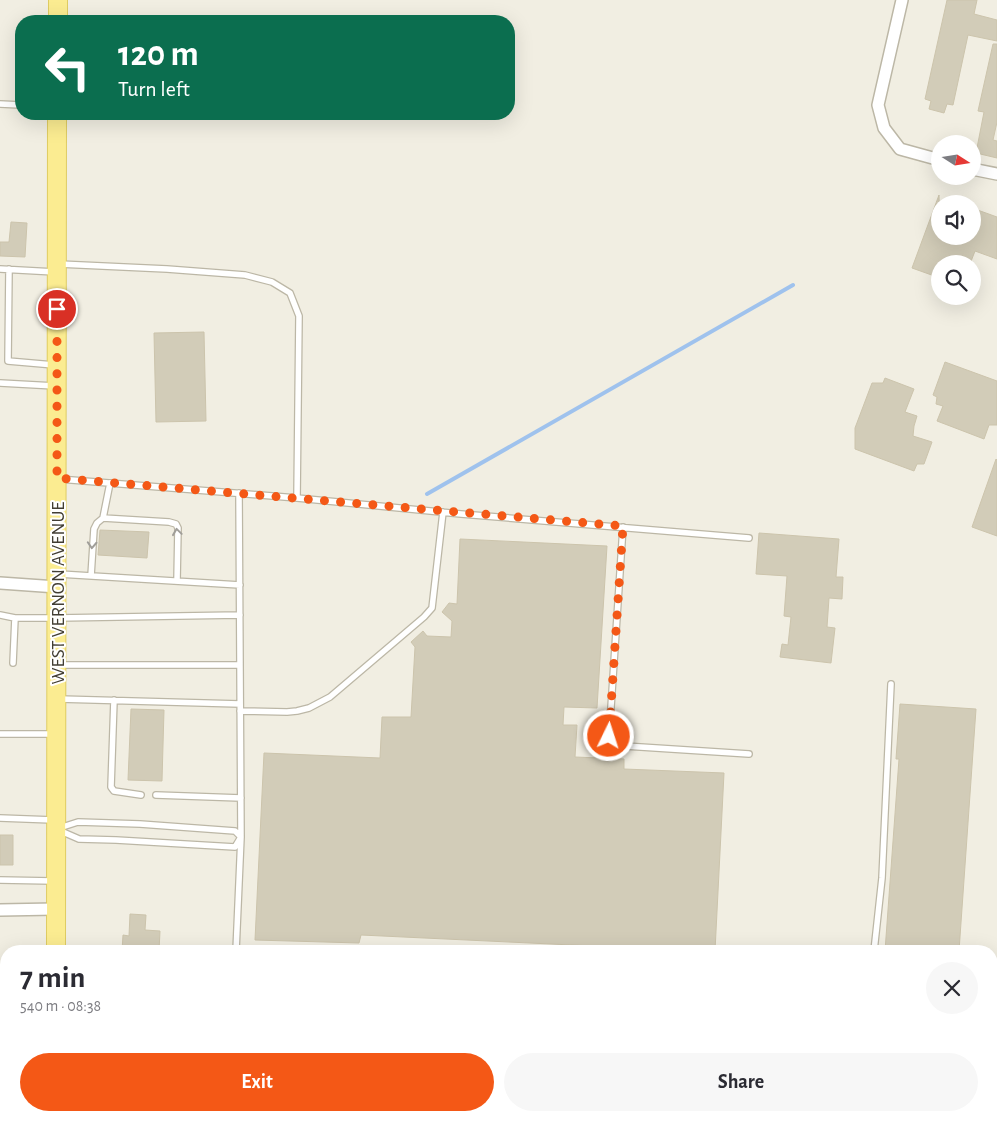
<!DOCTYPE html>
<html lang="en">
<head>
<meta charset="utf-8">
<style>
  body { margin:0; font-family:"Alegreya Sans",sans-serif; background:#f7f7f7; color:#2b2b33; height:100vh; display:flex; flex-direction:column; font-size:19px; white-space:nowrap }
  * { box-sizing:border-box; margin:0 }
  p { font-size:16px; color:#7c7c81 }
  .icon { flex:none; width:28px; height:28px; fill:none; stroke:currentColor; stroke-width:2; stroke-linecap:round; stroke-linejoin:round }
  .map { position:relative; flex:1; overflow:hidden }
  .panel { position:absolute; left:0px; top:945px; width:998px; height:176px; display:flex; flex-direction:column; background:#fff; border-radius:20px 20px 0 0; box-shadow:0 5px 20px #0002 }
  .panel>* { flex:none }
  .top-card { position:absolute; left:15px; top:15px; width:500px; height:105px; border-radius:20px; box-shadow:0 5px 20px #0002; background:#0b6e4f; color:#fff; overflow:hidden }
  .needle { width:32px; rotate:102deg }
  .controls { position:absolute; left:931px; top:135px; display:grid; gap:10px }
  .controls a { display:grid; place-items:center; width:50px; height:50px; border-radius:50%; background:#fff; box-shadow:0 5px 20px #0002; font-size:25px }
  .pin { position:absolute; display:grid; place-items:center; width:42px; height:42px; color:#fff; margin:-21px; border:2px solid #fff; border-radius:50%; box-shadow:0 1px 5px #0007 }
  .me { position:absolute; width:55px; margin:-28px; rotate:4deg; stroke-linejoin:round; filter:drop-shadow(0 0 4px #0008) }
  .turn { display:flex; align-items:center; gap:18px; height:105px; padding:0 20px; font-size:22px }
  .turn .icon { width:65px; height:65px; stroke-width:2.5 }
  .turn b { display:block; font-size:35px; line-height:42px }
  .round { display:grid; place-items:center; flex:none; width:52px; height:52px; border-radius:26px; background:#f7f7f7 }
  .headline { display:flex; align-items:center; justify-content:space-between; height:85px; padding:0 20px }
  h1 { font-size:30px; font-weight:700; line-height:38px }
  .cta { display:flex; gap:10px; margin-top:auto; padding:10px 20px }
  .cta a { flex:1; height:58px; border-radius:30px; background:#f45816; color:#fff; font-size:20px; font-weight:700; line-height:58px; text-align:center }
  .cta a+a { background:#f7f7f7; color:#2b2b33 }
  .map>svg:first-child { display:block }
</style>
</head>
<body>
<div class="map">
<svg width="997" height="1121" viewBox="0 0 997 1121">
  <rect width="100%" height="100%" fill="#f1eee2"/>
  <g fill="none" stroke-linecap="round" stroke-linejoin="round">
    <path stroke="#9fc2ed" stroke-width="4" d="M427 494 793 285"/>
  </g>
  <path fill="#d2ccb8" stroke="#ccc4ac" d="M947 0H977L974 14 997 20V41L968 35 953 105 947 104 944 113 929 109 931 101 925 99Z
    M993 44H997V122L993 140 997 141V158L976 153 984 112 978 111Z
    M939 195 940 236H972V208L997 217V259L975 251 970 264 951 258 949 264H940V278L912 268Z
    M11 222 27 223 25 257 0 256V242H9Z
    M204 332 206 421 156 422 154 333Z
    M945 362 997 381V425H989L984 439 937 421 943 406 936 404 937 397 933 395Z
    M885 378 914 389 905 412 917 416 914 426 913 436 932 442 924 464H917L914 471 855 449V428L872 383H883Z
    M996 459 997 460V536L972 527Z
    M100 530 149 532 147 558 98 555Z
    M759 533 839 539 836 577H843L842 599 829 598 827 627 835 628 831 663 780 657 782 644 788 645 791 617 784 616 787 576 756 574Z
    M460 539 607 546 597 708 564 707 563 725H577L575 757 624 759V769L724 773 715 951H614V947L361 935 359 943 255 940 264 753 380 758 382 717H411L415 647 411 642 423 631 427 636 451 637 452 621 442 612 449 603 457 604Z
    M900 704 976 709 959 951H885L899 759H896Z
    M131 709 164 710 162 781 128 780Z
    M0 835H13V865H0Z
    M130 914 146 915 145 930 160 931 159 951H122L123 935 129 936Z"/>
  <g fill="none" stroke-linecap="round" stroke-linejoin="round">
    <g stroke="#bcb7a6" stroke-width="8">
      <path id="service" d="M0 104 21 105
        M59 264 167 269 245 275 272 282 290 293 299 316 297 498
        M0 269 55 272
        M9 269 8 361 54 365
        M0 383 55 386
        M59 479 297 498 461 514 749 538
        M110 483 103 518 169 522 176 524 178 528 177 581
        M623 527 609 737 625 746 749 754
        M59 574 240 585
        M91 576 94 529 97 523 103 518
        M0 615 15 618H57L240 615
        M13 663 15 618
        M59 665H240
        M59 699 240 704
        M114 700 111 787 114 791 141 795
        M240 711 287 712 297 711 309 708 330 697 424 617 432 608 443 512
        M0 734H54
        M156 795 241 798
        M0 818 53 820
        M78 822 140 824 235 831 241 837 235 847 116 840 79 839 56 829Z
        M0 880 53 881
        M236 951 241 837 239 493
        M874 951 882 878 891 684
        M458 1115 459 1121
        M467 1121 468 1115
        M659 1121V1115"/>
    </g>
    <g stroke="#bcb7a6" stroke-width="14">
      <path id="minor" d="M902 0 878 105 884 128 900 149 940 160
        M972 169 997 174
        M0 583 57 587
        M0 910 55 909
        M964 1121 965 1115"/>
    </g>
    <g stroke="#bcb7a6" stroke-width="16">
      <path id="tertiary" d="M181 1115 289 1121"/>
    </g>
    <g stroke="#dfcc62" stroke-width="20">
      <path id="primary" d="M58 21V0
        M56 951 57 114
        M56 1121V1115"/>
    </g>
    <use href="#service" stroke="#fff" stroke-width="5.5"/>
    <use href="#minor" stroke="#fff" stroke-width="11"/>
    <use href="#tertiary" stroke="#fff" stroke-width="14"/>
    <use href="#primary" stroke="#fbec91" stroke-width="18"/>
  </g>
  <defs><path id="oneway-chevron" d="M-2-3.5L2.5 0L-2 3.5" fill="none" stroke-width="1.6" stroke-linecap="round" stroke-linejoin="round" transform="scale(1.25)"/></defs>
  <g stroke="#a09e99">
    <use href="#oneway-chevron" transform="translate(177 532) rotate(-98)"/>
    <use href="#oneway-chevron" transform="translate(92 545) rotate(93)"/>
  </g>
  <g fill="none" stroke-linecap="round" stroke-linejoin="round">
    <path stroke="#f45816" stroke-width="9" stroke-dasharray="0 16.2" d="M57 309V478L623 526 609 736"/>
  </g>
  <g text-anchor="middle" stroke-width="4" stroke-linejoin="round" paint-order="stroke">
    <g font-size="19" fill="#423e33" stroke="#fff">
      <text transform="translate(57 593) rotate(-90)" y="7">WEST VERNON AVENUE</text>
    </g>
  </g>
</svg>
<div class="controls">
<a><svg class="needle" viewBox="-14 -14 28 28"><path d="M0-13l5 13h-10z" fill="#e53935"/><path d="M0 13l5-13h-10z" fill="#7c7c81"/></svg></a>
<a><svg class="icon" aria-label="sound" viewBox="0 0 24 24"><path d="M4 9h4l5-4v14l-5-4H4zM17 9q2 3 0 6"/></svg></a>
<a><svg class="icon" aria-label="search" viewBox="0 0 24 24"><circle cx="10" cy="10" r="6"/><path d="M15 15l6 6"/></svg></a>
</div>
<div class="pin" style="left:57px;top:309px;background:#d93025"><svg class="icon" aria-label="arrive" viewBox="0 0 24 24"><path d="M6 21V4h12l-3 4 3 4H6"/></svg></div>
<svg class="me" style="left:609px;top:736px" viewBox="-20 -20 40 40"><circle r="17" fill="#f45816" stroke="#fff" stroke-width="3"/><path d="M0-11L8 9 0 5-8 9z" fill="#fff"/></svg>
<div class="top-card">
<div class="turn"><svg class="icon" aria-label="left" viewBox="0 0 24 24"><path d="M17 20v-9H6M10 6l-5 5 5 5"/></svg><div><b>120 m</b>Turn left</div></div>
</div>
<section class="panel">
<div class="headline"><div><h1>7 min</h1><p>540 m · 08:38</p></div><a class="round"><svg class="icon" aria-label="close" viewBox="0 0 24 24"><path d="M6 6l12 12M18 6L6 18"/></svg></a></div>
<div class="cta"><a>Exit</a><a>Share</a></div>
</section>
</div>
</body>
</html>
